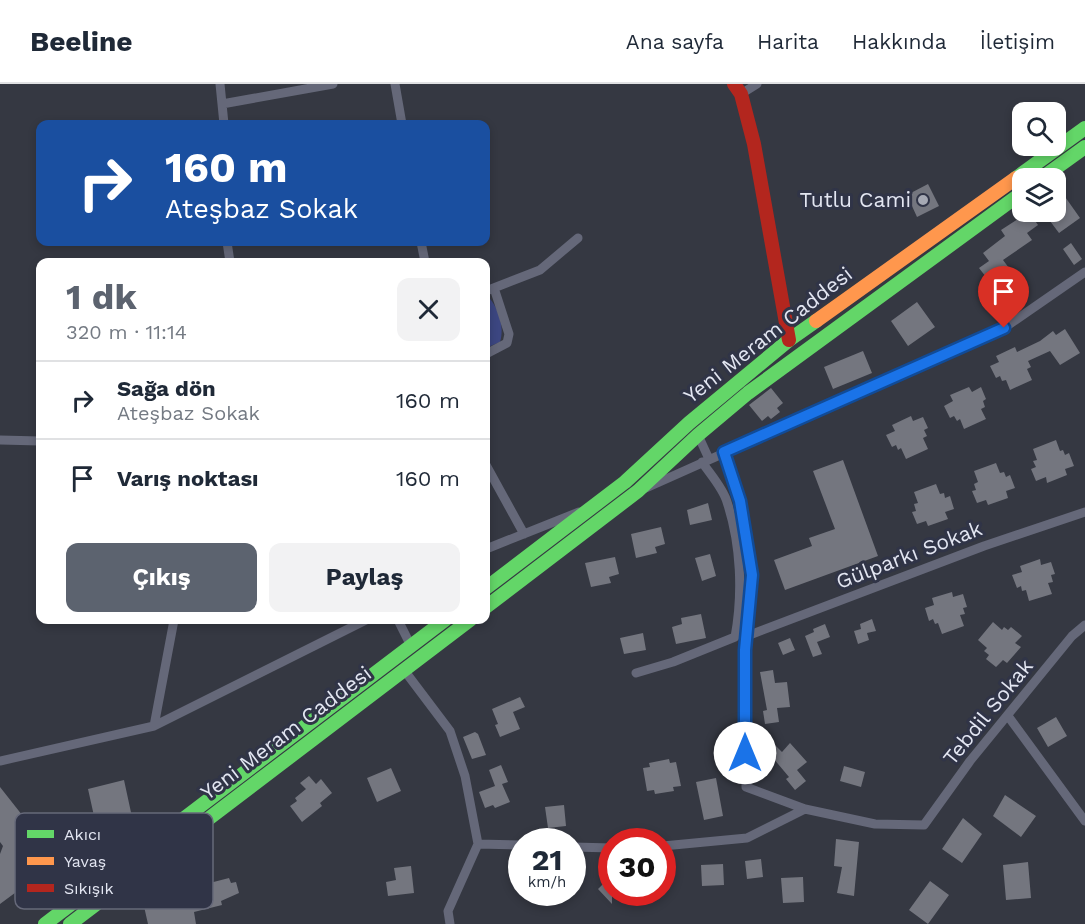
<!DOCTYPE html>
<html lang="tr">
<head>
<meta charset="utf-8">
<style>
  body { margin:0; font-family:"Work Sans",sans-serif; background:#f2f2f3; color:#1f2937; height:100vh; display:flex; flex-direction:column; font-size:22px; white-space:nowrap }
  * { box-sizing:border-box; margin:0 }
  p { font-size:20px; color:#747a83 }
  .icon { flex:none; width:33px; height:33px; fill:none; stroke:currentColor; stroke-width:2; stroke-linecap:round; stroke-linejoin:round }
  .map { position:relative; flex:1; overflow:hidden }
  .sheet { position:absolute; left:36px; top:174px; width:454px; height:366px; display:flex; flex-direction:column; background:#fff; border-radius:12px; box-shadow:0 3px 9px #0003 }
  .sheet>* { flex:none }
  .hud { position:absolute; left:36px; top:36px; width:454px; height:126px; border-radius:12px; box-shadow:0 3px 9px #0003; background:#1a4fa0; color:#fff; overflow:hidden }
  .tools { position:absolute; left:1012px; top:18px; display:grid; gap:12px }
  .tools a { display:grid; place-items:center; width:54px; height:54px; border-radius:12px; background:#fff; box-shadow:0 3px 9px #0003; font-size:30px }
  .speed { position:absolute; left:508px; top:744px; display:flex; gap:12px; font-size:30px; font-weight:700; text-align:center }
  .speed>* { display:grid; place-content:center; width:78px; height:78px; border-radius:50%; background:#fff; box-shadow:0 3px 9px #0003; line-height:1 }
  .speed small { font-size:15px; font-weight:400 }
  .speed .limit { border:9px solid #d22; background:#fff; color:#111 }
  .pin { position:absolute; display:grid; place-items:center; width:51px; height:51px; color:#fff; margin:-62px -26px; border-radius:50% 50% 50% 0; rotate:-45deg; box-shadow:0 0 6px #0007 }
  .pin .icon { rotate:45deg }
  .me { position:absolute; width:66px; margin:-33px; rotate:0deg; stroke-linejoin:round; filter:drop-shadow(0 0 4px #0008) }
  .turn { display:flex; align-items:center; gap:21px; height:126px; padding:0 30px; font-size:27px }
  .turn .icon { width:78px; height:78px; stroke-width:2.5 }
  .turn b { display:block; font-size:42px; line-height:51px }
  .round { display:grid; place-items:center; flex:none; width:63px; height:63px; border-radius:12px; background:#f2f2f3 }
  .head { display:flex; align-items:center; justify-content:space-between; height:102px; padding:0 30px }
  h1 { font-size:36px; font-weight:700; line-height:45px; color:#5c636f }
  .primary-button { display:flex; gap:12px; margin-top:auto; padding:12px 30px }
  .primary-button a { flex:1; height:69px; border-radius:12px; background:#5c636f; color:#fff; font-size:24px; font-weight:700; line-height:69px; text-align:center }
  .primary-button a+a { background:#f2f2f3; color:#1f2937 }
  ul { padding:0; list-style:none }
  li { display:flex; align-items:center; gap:18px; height:78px; padding:0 30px; border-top:2px solid #e0e1e3 }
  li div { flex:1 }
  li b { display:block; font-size:22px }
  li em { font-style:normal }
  header { display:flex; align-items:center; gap:36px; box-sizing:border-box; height:84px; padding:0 30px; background:#fff; border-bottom:2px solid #e0e1e3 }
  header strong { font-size:28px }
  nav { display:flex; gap:33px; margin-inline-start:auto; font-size:21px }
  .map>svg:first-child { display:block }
</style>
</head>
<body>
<header>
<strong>Beeline</strong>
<nav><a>Ana sayfa</a><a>Harita</a><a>Hakkında</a><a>İletişim</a></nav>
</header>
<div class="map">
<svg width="1085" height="840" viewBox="0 0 1085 840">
  <rect width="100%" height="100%" fill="#353842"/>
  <path fill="#3c4681" d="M486 211C498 221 505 243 500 258L486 264Z"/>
  <path fill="#74767f" d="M928 100 939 122 917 133 907 111Z
    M1056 100 1080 134 1059 149 1050 137 1057 132Z
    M1029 128 1038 141 1027 149 1032 156 1003 176 1012 188 993 202 979 184 989 177 983 169 1005 152 1001 146Z
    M1071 159 1082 175 1074 181 1063 165Z
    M917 218 935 243 908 262 891 237Z
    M1065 245 1080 269 1060 281 1050 267 1028 277 1031 283 1027 285 1032 296 1010 306 1006 296 1002 297 1000 292 996 294 990 282 999 278 996 272 1015 263 1017 268 1040 257 1053 247 1056 251Z
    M863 267 872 289 833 305 824 283Z
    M969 303 972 308 981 303 986 315 983 317 985 323 981 325 986 335 964 345 960 335 957 337 954 332 950 334 944 322 953 317 950 311Z
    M771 304 783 319 777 324 780 328 771 335 768 332 762 337 749 321Z
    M911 332 913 337 923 333 928 344 924 346 927 352 923 354 928 365 906 375 901 364 898 366 896 361 892 363 886 351 895 347 892 341Z
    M1056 356 1060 367 1063 366 1065 371 1069 369 1074 382 1065 385 1067 391 1047 399 1046 393 1036 397 1031 385 1036 383 1033 377 1037 376 1033 365Z
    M843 376 878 472 785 506 774 476 812 462 809 454 835 445 813 387Z
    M996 379 1000 389 1004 388 1006 393 1010 391 1015 404 1006 407 1008 414 988 421 986 416 977 419 972 407 976 406 974 400 978 398 974 387Z
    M936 400 940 410 944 409 945 414 950 412 954 425 945 428 948 435 928 442 926 437 917 440 912 428 916 427 914 420 918 419 914 408Z
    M708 419 712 436 690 441 687 426Z
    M661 443 665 460 655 463 657 469 636 474 631 450Z
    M710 470 716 492 702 497 695 474Z
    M615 473 619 490 609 493 611 499 591 503 585 479Z
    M1040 475 1041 481 1051 478 1055 490 1051 491 1053 498 1048 499 1052 510 1029 517 1026 506 1022 507 1021 502 1017 504 1012 491 1022 488 1020 482Z
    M952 508 953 513 963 510 967 523 963 524 965 530 960 531 964 542 942 550 938 539 935 540 933 535 929 537 925 524 934 521 932 514Z
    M701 530 706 554 676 560 672 543 682 540 681 534Z
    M872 535 876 547 867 549 869 556 858 560 854 547 861 545 860 540Z
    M993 538 1002 546 1004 543 1008 546 1011 543 1022 552 1015 559 1021 563 1007 579 1003 576 996 583 986 575 989 571 984 567 987 564 978 556Z
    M825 540 830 553 817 558 822 570 813 573 805 552 814 548 813 545Z
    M643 549 646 566 624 570 620 554Z
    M790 554 795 566 783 571 778 559Z
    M773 586 775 599 787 598 790 623 777 624 779 638 765 640 763 627 767 626 760 588Z
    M520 613 525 623 513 628 520 645 500 653 495 641 498 640 492 625Z
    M1056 633 1067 652 1048 663 1037 644Z
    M475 648 478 650 486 671 472 675 463 653Z
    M771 657 782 668 790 659 807 678 797 686 806 697 795 706 786 695 789 693 773 674 771 676 761 667Z
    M669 675 670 679 676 678 681 702 673 703 674 707 655 710 654 706 647 707 643 684 650 683 649 679Z
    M501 681 508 698 502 700 510 718 495 724 493 721 485 724 479 708 495 702 489 686Z
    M844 682 865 688 861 703 840 697Z
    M391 684 401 707 377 718 367 694Z
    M309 692 316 700 321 695 332 709 320 719 322 722 302 738 290 722 297 717 295 714 306 705 300 699Z
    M716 694 723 732 704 736 696 698Z
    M124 696 132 733 96 741 88 705Z
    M0 703 56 774 54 780 0 820V770L3 762 0 758Z
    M1005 711 1036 732 1021 753 993 732Z
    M564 721 566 742 548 744 545 723Z
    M963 734 982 750 962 779 942 765Z
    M836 755 859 758 854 812 837 809 842 783 834 782Z
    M761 775 763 793 747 795 745 777Z
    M1028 778 1031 814 1006 816 1003 781Z
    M723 780 724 801 702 802 701 781Z
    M411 782 414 809 388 812 386 798 396 796 394 784Z
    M612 791V820L598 805Z
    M803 793 804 818 783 819 781 794Z
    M229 794 231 799 236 798 239 809 221 817 222 821 194 828 196 840H148L143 818 155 815V812L179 806 180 809 199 805 198 802Z
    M930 797 949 811 928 840 909 826Z"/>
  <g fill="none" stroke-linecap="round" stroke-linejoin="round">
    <path stroke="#656879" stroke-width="9" d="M220 0 224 40
      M395 0 402 40
      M741 10 757 0
      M222 20 333 0
      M227 158 230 178
      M421 158 425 178
      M486 207 540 186 578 154
      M486 270 507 259 509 250 494 204
      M698 351 709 375
      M0 356 40 357
      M724 368 740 417 752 491 745 566 746 703 805 725
      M486 381 524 450
      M646 404 1004 244 1085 188
      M486 465 579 428
      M398 536 411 562
      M747 552 984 462 1085 428
      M404 586 450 647 465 692 478 760
      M636 589 673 578 735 553C743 510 741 460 727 418 723 404 710 390 702 378
      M1008 632 1085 737
      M154 642 174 536
      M0 677 154 642 366 536
      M663 762 747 754 805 725 875 740 924 741 970 677 1072 552 1085 541
      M573 763 612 764
      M450 840 448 827 478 760 522 761"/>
    <path stroke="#63d668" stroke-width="14" d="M1016 94 1085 44
      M1042 94 1085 63
      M486 504 625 398 689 339 789 256 816 237
      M486 523 638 407 698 351 748 309 1023 108
      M45 840 445 536
      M70 840 470 536"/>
    <path stroke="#ff974d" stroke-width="14" d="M816 237 1016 94"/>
    <path stroke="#b3261e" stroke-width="14" d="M734 0 741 10 754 60 789 256"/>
  </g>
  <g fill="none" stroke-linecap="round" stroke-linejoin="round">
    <g stroke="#114b97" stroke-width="15">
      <path id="route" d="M745 669V566L752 491 740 417 724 368 1004 244"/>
    </g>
    <use href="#route" stroke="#1a73e8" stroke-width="10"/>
  </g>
  <circle fill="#a6a9b4" stroke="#303447" stroke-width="2" cx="923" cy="116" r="6"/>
  <g text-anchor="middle" stroke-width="6" stroke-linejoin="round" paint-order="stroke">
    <g font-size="21" fill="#e3e6f2" stroke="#303447" text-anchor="end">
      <text x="911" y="123">Tutlu Cami</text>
    </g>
    <g font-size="21" fill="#e3e6f2" stroke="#303447">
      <text transform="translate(768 251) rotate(-38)" y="7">Yeni Meram Caddesi</text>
      <text transform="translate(909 471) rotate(-21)" y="7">Gülparkı Sokak</text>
      <text transform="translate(988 628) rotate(-51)" y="7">Tebdil Sokak</text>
      <text transform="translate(286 649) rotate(-37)" y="7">Yeni Meram Caddesi</text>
    </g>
  </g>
  <rect x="15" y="729" width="198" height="96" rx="9" fill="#303447" stroke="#66697a" stroke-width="1.5"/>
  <rect x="27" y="746" width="27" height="8" fill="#63d668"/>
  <rect x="27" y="773" width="27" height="8" fill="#ff974d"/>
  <rect x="27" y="800" width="27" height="8" fill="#b3261e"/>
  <g font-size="16" fill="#e3e6f2">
    <text x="64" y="756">Akıcı</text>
    <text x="64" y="783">Yavaş</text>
    <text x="64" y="810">Sıkışık</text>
  </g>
</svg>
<div class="tools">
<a><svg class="icon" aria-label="search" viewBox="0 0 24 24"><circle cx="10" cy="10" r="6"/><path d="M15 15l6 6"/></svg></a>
<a><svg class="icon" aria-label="layers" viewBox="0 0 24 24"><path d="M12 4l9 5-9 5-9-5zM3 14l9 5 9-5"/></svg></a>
</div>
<div class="speed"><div>21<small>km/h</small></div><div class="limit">30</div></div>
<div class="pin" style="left:1004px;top:244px;background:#d93025"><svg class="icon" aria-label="arrive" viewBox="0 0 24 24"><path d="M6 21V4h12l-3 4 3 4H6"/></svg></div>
<svg class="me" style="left:745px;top:669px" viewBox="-20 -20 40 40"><circle r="19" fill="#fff"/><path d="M0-13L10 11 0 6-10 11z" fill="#1a73e8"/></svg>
<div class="hud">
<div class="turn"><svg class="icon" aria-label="right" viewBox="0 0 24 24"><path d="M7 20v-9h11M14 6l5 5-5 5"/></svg><div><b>160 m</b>Ateşbaz Sokak</div></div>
</div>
<section class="sheet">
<div class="head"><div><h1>1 dk</h1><p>320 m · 11:14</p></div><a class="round"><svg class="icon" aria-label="close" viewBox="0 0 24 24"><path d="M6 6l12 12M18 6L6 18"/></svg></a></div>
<ul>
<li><svg class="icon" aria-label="right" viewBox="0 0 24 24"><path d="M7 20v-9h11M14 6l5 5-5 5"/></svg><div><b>Sağa dön</b><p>Ateşbaz Sokak</p></div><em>160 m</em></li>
<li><svg class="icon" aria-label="arrive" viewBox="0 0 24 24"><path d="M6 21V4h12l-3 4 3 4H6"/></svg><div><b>Varış noktası</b></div><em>160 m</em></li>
</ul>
<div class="primary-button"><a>Çıkış</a><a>Paylaş</a></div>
</section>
</div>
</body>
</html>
